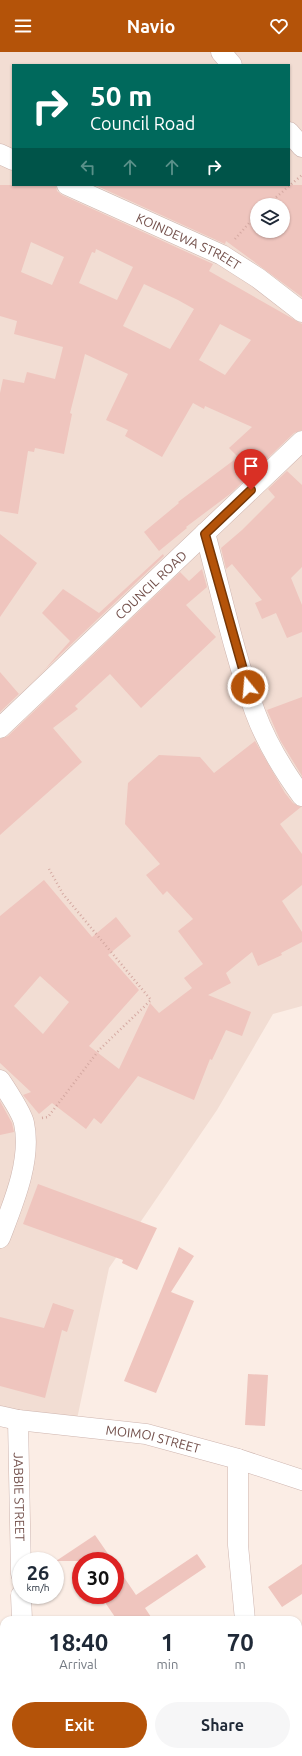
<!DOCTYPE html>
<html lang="en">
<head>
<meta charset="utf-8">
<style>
  body { margin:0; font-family:Ubuntu,sans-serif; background:#f6f6f7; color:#1f2937; height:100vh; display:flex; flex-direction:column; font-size:15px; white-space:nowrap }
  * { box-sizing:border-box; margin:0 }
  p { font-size:13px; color:#747a83 }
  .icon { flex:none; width:22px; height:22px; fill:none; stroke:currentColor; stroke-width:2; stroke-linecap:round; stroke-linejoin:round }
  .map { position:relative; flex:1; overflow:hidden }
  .details { position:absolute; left:0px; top:1564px; width:302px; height:140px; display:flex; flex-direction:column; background:#fff; border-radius:12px 12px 0 0; box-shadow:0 1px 3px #0004 }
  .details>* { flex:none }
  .top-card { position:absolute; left:12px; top:12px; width:278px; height:122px; border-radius:0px; box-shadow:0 1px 3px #0004; background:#00695c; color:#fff; overflow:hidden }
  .tools { position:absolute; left:250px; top:146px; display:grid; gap:8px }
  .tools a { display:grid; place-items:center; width:40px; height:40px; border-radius:50%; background:#fff; box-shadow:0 1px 3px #0004; font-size:20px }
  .speed { position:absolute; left:12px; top:1500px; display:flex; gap:8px; font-size:20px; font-weight:700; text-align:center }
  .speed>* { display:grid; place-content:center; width:52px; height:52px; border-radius:50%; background:#fff; box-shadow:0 1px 3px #0004; line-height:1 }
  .speed small { font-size:10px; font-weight:400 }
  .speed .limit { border:6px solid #d22; background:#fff; color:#111 }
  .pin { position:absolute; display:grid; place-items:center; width:34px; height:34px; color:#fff; margin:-41px -17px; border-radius:50% 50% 50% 0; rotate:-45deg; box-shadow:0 0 4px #0007 }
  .pin .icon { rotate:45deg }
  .me { position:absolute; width:44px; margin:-22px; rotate:343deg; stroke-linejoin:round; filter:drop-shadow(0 0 3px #0008) }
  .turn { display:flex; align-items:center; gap:14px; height:84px; padding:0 12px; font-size:18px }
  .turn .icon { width:52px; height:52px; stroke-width:2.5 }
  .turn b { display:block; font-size:28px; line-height:34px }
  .lanes { display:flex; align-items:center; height:38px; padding:0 12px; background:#0003; justify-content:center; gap:20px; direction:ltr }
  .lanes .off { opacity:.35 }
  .eta { display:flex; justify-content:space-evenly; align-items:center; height:68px; text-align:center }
  .eta b { font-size:24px; font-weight:600; line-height:28px }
  .primary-button { display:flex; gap:8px; margin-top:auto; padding:8px 12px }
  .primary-button a { flex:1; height:46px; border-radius:24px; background:#b45309; color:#fff; font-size:16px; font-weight:600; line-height:46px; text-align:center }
  .primary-button a+a { background:#f6f6f7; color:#1f2937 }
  header { display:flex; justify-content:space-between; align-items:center; height:52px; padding:0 12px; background:#b45309; color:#fff; font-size:18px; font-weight:600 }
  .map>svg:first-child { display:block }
</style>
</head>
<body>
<header><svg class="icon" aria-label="menu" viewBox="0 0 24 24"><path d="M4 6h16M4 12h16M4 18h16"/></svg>Navio<svg class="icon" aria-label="heart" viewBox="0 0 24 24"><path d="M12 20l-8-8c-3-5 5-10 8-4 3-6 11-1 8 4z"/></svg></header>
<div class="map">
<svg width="302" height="1704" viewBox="0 0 302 1704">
  <rect width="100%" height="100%" fill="#fbede5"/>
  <path fill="#f2ddd3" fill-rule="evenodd" d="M0 0H302V954L273 962 217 1058 109 1216 77 1367 0 1362ZM13 13H289V133H13ZM257 153H283V179H257Z"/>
  <path fill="#efc5be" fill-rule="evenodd" d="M0 133H56L57 139 62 143 213 212 209 219 302 272V378L294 381 230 442 186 475 187 476 159 499 144 480 179 451 178 450 238 405 229 396 252 375 205 354 204 357 193 351 162 405 125 384 128 378 106 368 128 322 85 302 70 361 72 362 64 402 35 396 34 400 28 399 18 462 0 459V341L3 327 24 331 27 320 55 327 63 295 14 282 17 269 0 264ZM31 190 64 205 52 233 21 220ZM96 197 133 215 117 248 79 231 92 200 95 201ZM144 232 178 248 194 257 170 297 123 274ZM220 272 251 288 225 323 199 308Z
    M95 133H302V245L226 189 225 192ZM257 153H283V179H257Z
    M287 419 302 433V515L291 526 302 553V580L287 586 276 561 262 567 255 551 262 548 232 512 226 517 221 496 242 478 275 445 268 437Z
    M0 482 37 511 0 565Z
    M163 502 164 504 0 660V620L19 642 46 616 70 589 42 561 63 537 99 561Z
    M202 517 207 535 186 553 216 585 141 656 110 622 75 654 78 657 53 676 82 710 0 783V687L8 684 180 520 189 529Z
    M302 645V724L280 688 267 658Z
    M255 689 285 741 293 751 301 755 280 772 302 802V833L282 849 302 880V890L281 901 282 903 258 914 252 900 226 921 231 931 208 943 251 960 242 984 226 978 212 1008 210 1007 194 1048 138 1024 101 1072 94 1066 86 1077 52 1051 39 1062 23 1043 31 1040 0 1011V864L44 828 92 885 116 865 131 884 108 903 139 938 89 994 119 1017 150 951 159 961 192 936 184 926 203 912 178 879 193 867 167 839 163 843 146 823 160 812 125 772 128 731 159 703 200 705 214 721ZM40 924 69 950 43 982 14 954Z
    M0 1049 12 1071 14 1080 0 1083Z
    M38 1132 157 1176 137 1218 122 1211 123 1208 23 1172Z
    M179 1195 194 1204 171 1240 194 1249 156 1341 124 1329Z
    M53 1251 74 1258 67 1280 62 1278 45 1346 0 1334V1265L44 1276Z
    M248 1322 268 1323 265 1374 245 1373Z
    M95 1483 113 1509H56Z
    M197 1502 206 1515 145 1556 153 1568H117L100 1543H115V1512L136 1543Z
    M302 1512V1542L282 1555 268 1535Z"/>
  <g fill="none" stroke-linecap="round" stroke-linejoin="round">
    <g stroke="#ceb5af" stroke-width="21">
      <g id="street">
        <path d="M221 0 232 13"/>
        <path d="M289 80 302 95"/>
        <path d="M0 102 13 108"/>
        <path id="s1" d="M67 133 222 203 258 226 302 260"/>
        <path d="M205 481C221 540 234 602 255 660 266 690 283 718 302 744"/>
        <path id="s2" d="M0 676 302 389"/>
        <path d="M0 1028C6 1037 22 1061 24 1071 32 1108 13 1152 0 1186"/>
        <path id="s3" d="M0 1364 18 1368 146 1382 238 1407 302 1428"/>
        <path id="s4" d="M18 1368 21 1522"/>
        <path d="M238 1407V1493L245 1568"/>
        <path d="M21 1543 22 1568"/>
        <path d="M293 1700 296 1704"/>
        <path d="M22 1704V1700"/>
      </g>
    </g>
    <path stroke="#d4a8a1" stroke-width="2.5" stroke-dasharray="1 3" stroke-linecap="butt" d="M267 153 302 123
      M235 187 257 162
      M42 1066 48 1065 99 998 151 948 63 842 49 817"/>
    <use href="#street" stroke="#fff" stroke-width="20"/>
  </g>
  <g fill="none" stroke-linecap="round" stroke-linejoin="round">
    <g stroke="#753606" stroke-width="10">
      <path id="route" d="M248 635 205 482 251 438"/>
    </g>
    <use href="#route" stroke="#b45309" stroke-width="7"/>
  </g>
  <g text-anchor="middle" stroke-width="4" stroke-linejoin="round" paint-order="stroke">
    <g font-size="13" fill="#73504b" stroke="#fef2eb">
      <text dy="5" stroke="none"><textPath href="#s1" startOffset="134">KOINDEWA STREET</textPath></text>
      <text dy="5" stroke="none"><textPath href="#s2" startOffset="208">COUNCIL ROAD</textPath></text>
      <text dy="5" stroke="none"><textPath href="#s3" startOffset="155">MOIMOI STREET</textPath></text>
      <text dy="5" stroke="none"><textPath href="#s4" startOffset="77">JABBIE STREET</textPath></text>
    </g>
  </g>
</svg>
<div class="tools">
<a><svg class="icon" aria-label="layers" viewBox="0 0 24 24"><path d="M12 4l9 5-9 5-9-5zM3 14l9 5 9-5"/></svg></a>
</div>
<div class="speed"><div>26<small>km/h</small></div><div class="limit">30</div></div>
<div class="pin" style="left:251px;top:438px;background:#d93025"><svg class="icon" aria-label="arrive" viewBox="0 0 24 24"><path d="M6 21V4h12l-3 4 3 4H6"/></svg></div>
<svg class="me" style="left:248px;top:635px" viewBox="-20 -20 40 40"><circle r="17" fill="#b45309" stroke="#fff" stroke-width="3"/><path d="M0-11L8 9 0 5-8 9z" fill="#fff"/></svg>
<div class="top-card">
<div class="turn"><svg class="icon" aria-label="right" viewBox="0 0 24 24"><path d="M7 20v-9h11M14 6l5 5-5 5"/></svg><div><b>50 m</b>Council Road</div></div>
<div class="lanes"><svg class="icon off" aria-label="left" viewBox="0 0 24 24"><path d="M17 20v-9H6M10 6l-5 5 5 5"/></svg><svg class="icon off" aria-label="ahead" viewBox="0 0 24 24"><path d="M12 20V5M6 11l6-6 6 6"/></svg><svg class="icon off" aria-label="ahead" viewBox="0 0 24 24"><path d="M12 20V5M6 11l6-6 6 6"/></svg><svg class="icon" aria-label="right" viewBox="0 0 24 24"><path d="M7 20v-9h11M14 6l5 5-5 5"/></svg></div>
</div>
<section class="details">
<div class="eta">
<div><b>18:40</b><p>Arrival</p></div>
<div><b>1</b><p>min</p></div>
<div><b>70</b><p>m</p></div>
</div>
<div class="primary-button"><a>Exit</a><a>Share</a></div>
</section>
</div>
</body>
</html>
